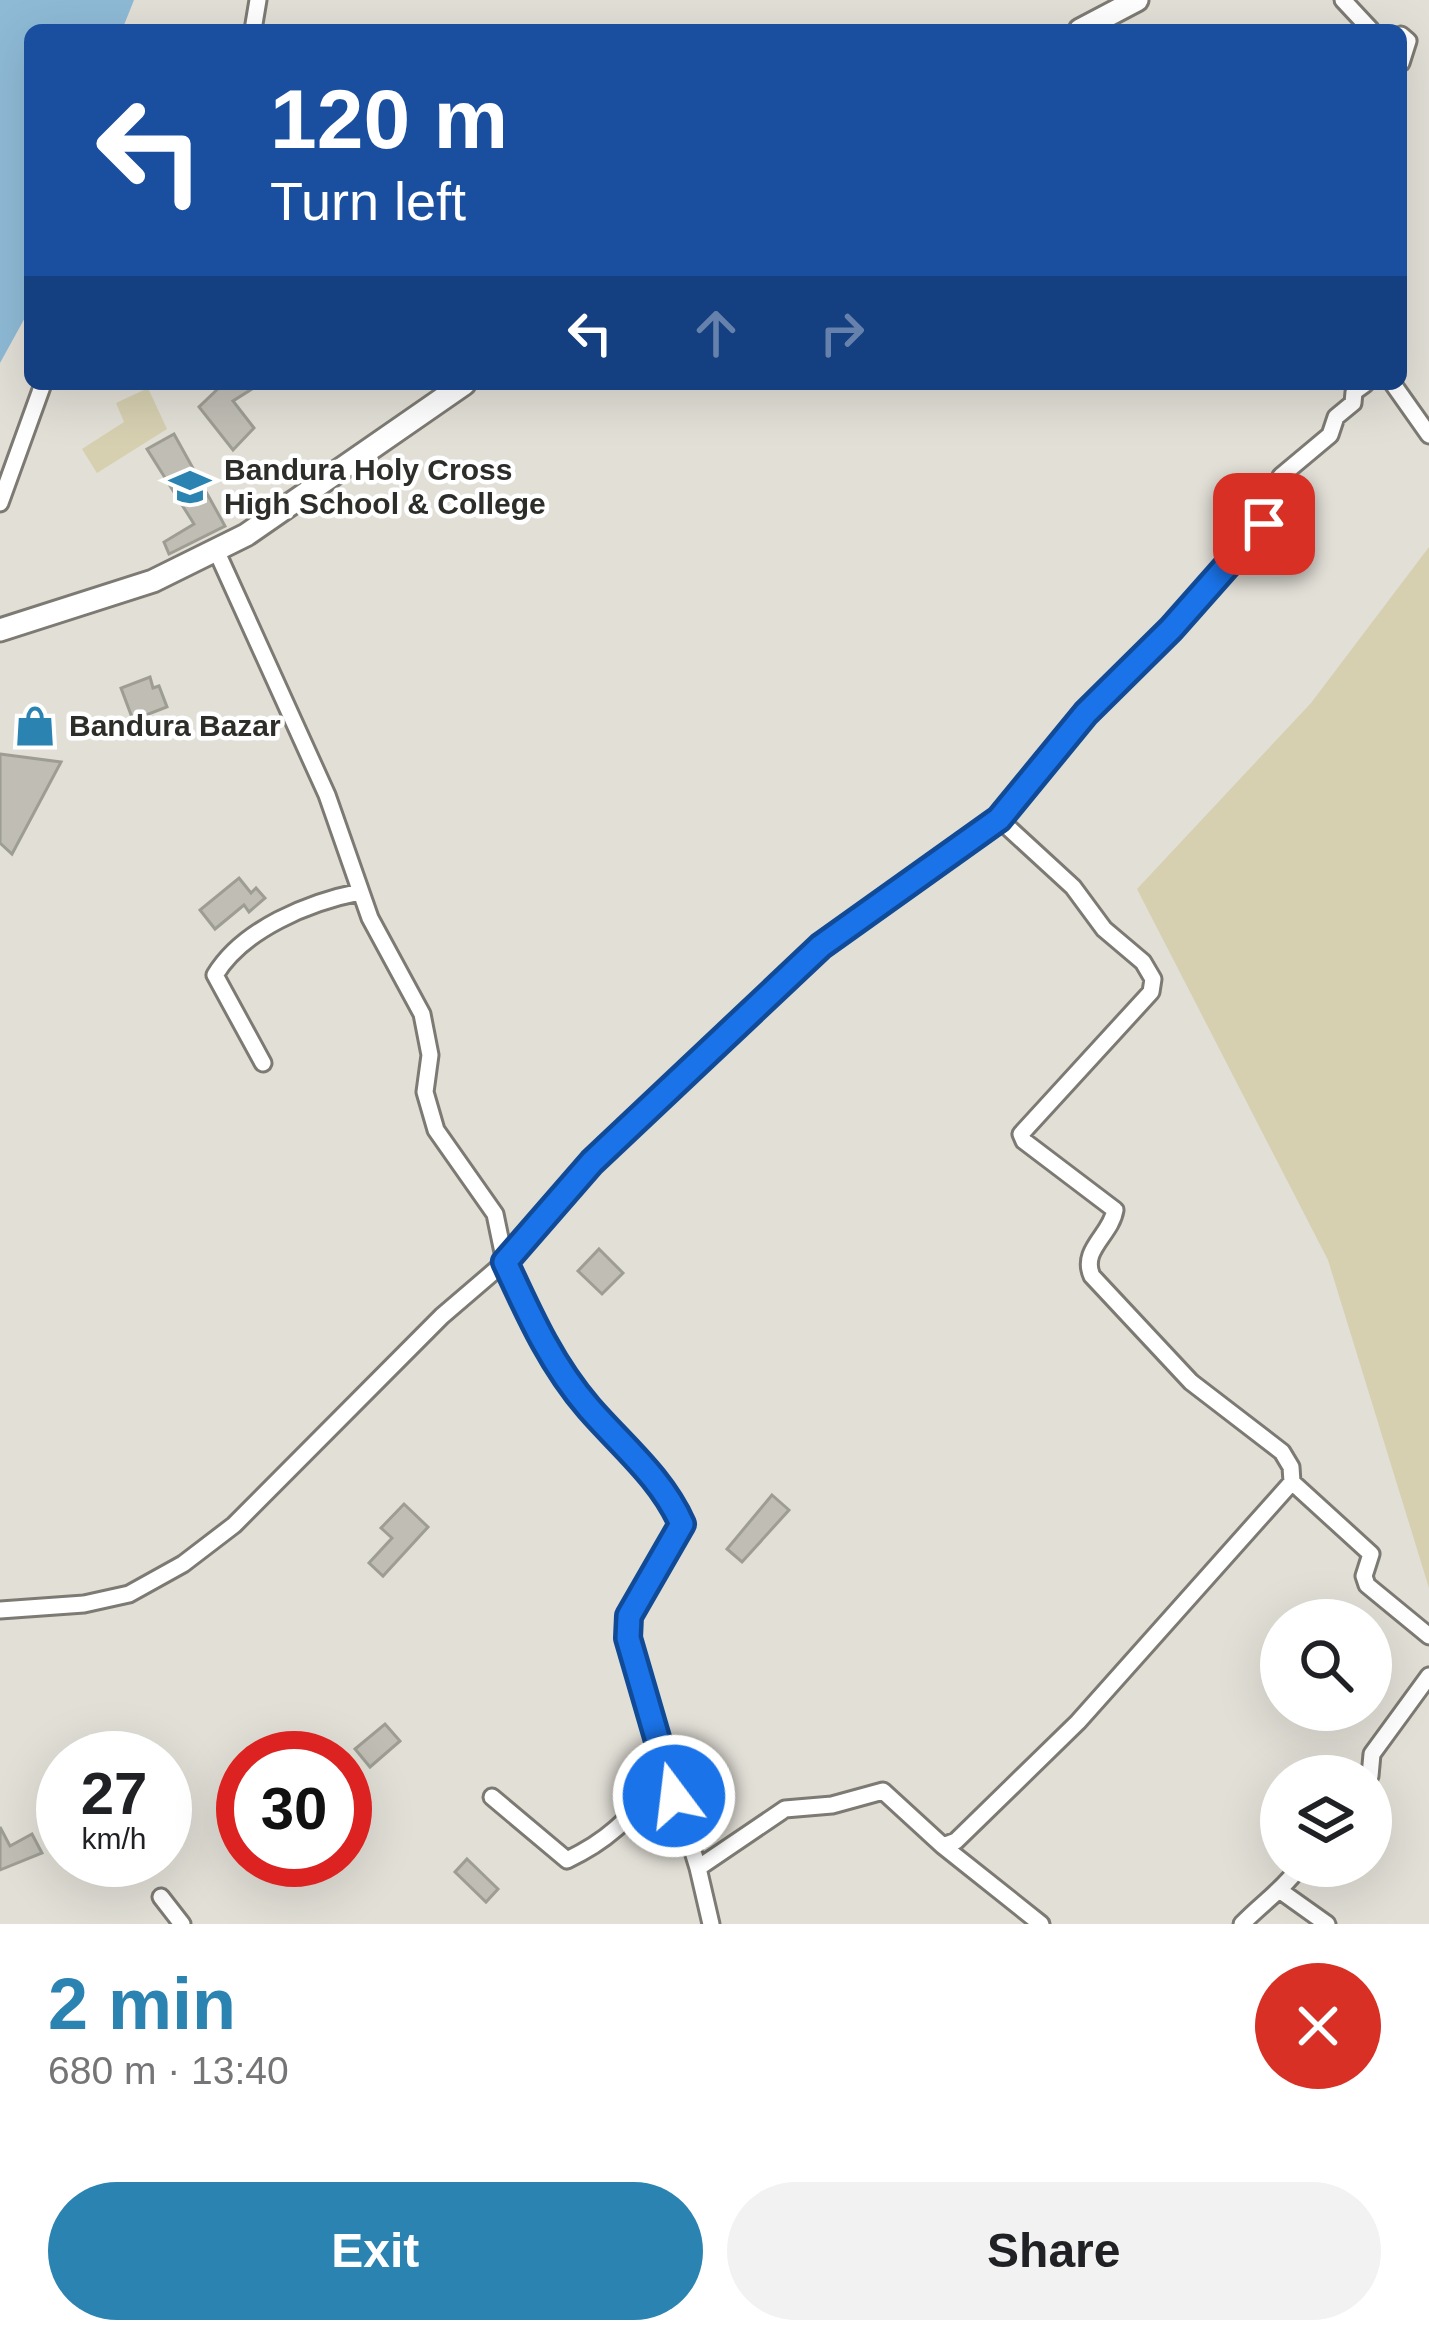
<!DOCTYPE html>
<html lang="en">
<head>
<meta charset="utf-8">
<style>
  body { margin:0; font-family:Helvetica,sans-serif; background:#f2f2f2; color:#202124; height:100vh; display:flex; flex-direction:column; font-size:45px; white-space:nowrap }
  * { box-sizing:border-box; margin:0 }
  p { font-size:39px; color:#757577 }
  .icon { flex:none; width:66px; height:66px; fill:none; stroke:currentColor; stroke-width:2; stroke-linecap:round; stroke-linejoin:round }
  .map { position:relative; height:1924px; overflow:hidden }
  .sheet { display:flex; flex-direction:column; background:#fff; flex:1 }
  .sheet>* { flex:none }
  .banner { position:absolute; left:24px; top:24px; width:1383px; height:366px; border-radius:18px; box-shadow:0 12px 48px #0002; background:#1a4fa0; color:#fff; overflow:hidden }
  .tools { position:absolute; left:1260px; top:1599px; display:grid; gap:24px }
  .tools a { display:grid; place-items:center; width:132px; height:132px; border-radius:50%; background:#fff; box-shadow:0 12px 48px #0002; font-size:60px }
  .speed { position:absolute; left:36px; top:1731px; display:flex; gap:24px; font-size:60px; font-weight:700; text-align:center }
  .speed>* { display:grid; place-content:center; width:156px; height:156px; border-radius:50%; background:#fff; box-shadow:0 12px 48px #0002; line-height:1 }
  .speed small { font-size:30px; font-weight:400 }
  .speed .limit { border:18px solid #d22; background:#fff; color:#111 }
  .pin { position:absolute; display:grid; place-items:center; width:102px; height:102px; color:#fff; margin:-51px; border-radius:24px; box-shadow:0 6px 18px #0006 }
  .me { position:absolute; width:132px; margin:-66px; rotate:345deg; stroke-linejoin:round; filter:drop-shadow(0 0 9px #0008) }
  .turn { display:flex; align-items:center; gap:42px; height:252px; padding:0 48px; font-size:54px }
  .turn .icon { width:156px; height:156px; stroke-width:2.5 }
  .turn b { display:block; font-size:84px; line-height:102px }
  .lanes { display:flex; align-items:center; height:114px; padding:0 48px; background:#0003; justify-content:center; gap:60px; direction:ltr }
  .lanes .off { opacity:.35 }
  .round { display:grid; place-items:center; flex:none; width:126px; height:126px; border-radius:63px; background:#f2f2f2 }
  .headline { display:flex; align-items:center; justify-content:space-between; height:204px; padding:0 48px }
  h1 { font-size:72px; font-weight:600; line-height:90px; color:#2a83b1 }
  .primary-button { display:flex; gap:24px; margin-top:auto; padding:24px 48px }
  .primary-button a { flex:1; height:138px; border-radius:72px; background:#2a83b1; color:#fff; font-size:48px; font-weight:600; line-height:138px; text-align:center }
  .primary-button a+a { background:#f2f2f2; color:#202124 }
  .map>svg:first-child { display:block }
</style>
</head>
<body>
<div class="map">
<svg width="1429" height="1924" viewBox="0 0 1429 1924">
  <rect width="100%" height="100%" fill="#e1dfd6"/>
  <path fill="#d6cfb0" d="M148 388 167 429 97 473 82 449 124 422 116 403Z
    M1429 547V1588L1328 1260 1137 889 1311 703Z"/>
  <path fill="#8ebad6" d="M0 0H134L122 30H30V297L27 314 0 363Z"/>
  <path fill="#bfbdb4" stroke="#9e9d94" stroke-width="3" d="M223 384H260L233 401 254 428 233 450 199 407Z
    M174 434 225 526 169 554 164 542 194 524 147 449Z
    M150 677 153 688 159 686 167 707 133 720 121 688Z
    M0 754 61 762 12 854 0 843Z
    M239 878 251 893 256 888 265 898 249 912 244 905 215 929 200 910Z
    M599 1249 623 1273 602 1294 578 1271Z
    M772 1495 789 1510 742 1562 727 1549Z
    M404 1504 428 1527 383 1576 369 1563 392 1538 381 1528Z
    M385 1724 400 1741 370 1767 355 1749Z
    M0 1827 10 1846 32 1834 42 1853 0 1870Z
    M467 1859 498 1889 486 1902 455 1872Z"/>
  <g fill="none" stroke-linecap="round" stroke-linejoin="round">
    <g stroke="#7c7a72" stroke-width="21">
      <path id="street" d="M1343 0 1371 30
        M253 30 258 0
        M1401 35 1408 41 1401 63
        M1393 384 1429 435
        M0 503 43 384
        M216 550 327 795 370 918 422 1014 430 1055 425 1092 436 1130 495 1214 505 1262 546 1350 588 1407 638 1458 673 1503 682 1524 629 1615 628 1638 698 1868
        M999 819 1073 887 1104 929 1143 962 1153 979 1151 992 1021 1134 1024 1141 1115 1210C1111 1235 1080 1250 1092 1276L1191 1382 1282 1452 1291 1467 1292 1482 1371 1554 1364 1576 1367 1585 1429 1636
        M263 1063 215 975C243 929 309 902 360 892
        M0 1610 84 1604 129 1594 183 1564 234 1525 442 1316 505 1262 592 1162 822 946 999 819 1086 713 1171 629 1273 513 1286 508 1281 476 1330 435 1336 417 1353 403 1354 392 1365 384
        M1370 1776 1372 1754 1429 1676
        M492 1797 567 1860C618 1836 633 1811 669 1771
        M943 1846 1041 1924
        M1282 1892 1327 1924
        M161 1897 182 1924
        M711 1924 698 1868 785 1809 832 1805 883 1791 943 1846 956 1841 1078 1722 1292 1482
        M1242 1924C1262 1903 1283 1890 1300 1866"/>
    </g>
    <g stroke="#7c7a72" stroke-width="27">
      <path id="secondary" d="M1080 30 1137 0
        M0 630 153 581 246 535 464 384"/>
    </g>
    <use href="#street" stroke="#fff" stroke-width="15"/>
    <use href="#secondary" stroke="#fff" stroke-width="21"/>
  </g>
  <g fill="none" stroke-linecap="round" stroke-linejoin="round">
    <g stroke="#114b97" stroke-width="30">
      <path id="route" d="M674 1796 628 1638 629 1616 682 1524C661 1477 622 1446 589 1408 551 1364 529 1314 505 1262L592 1162 821 946 999 819 1086 713 1171 629 1264 524"/>
    </g>
    <use href="#route" stroke="#1a73e8" stroke-width="21"/>
  </g>
  <defs>
    <g id="school-bare" transform="scale(3.24)"><path d="M0-5L7-2L0 1L-7-2ZM-4 1L0 2.5L4 1V4Q0 6-4 4Z" fill="#2a83b1" stroke="#fff" stroke-width="2.5" paint-order="stroke"/></g>
    <g id="shop-bare" transform="scale(3.24)"><path d="M-5-2.5h2.3a2.7 3.5 0 0 1 5.4 0H5L5.5 6h-11ZM-1.5-2.5h3a1.5 2.3 0 0 0-3 0Z" fill="#2a83b1" stroke="#fff" stroke-width="2.5" paint-order="stroke"/></g>
  </defs>
  <g fill-rule="evenodd">
    <use href="#school-bare" x="190" y="487"/>
    <use href="#shop-bare" x="35" y="726"/>
  </g>
  <g text-anchor="middle" stroke-width="9" stroke-linejoin="round" paint-order="stroke">
    <g font-size="30" font-weight="bold" fill="#2d2d29" stroke="#fff" text-anchor="start">
      <text x="224" y="480">Bandura Holy Cross<tspan x="224" dy="34">High School &amp; College</tspan></text>
      <text x="69" y="736">Bandura Bazar</text>
    </g>
  </g>
</svg>
<div class="tools">
<a><svg class="icon" aria-label="search" viewBox="0 0 24 24"><circle cx="10" cy="10" r="6"/><path d="M15 15l6 6"/></svg></a>
<a><svg class="icon" aria-label="layers" viewBox="0 0 24 24"><path d="M12 4l9 5-9 5-9-5zM3 14l9 5 9-5"/></svg></a>
</div>
<div class="speed"><div>27<small>km/h</small></div><div class="limit">30</div></div>
<div class="pin" style="left:1264px;top:524px;background:#d93025"><svg class="icon" aria-label="arrive" viewBox="0 0 24 24"><path d="M6 21V4h12l-3 4 3 4H6"/></svg></div>
<svg class="me" style="left:674px;top:1796px" viewBox="-20 -20 40 40"><circle r="17" fill="#1a73e8" stroke="#fff" stroke-width="3"/><path d="M0-11L8 9 0 5-8 9z" fill="#fff"/></svg>
<div class="banner">
<div class="turn"><svg class="icon" aria-label="left" viewBox="0 0 24 24"><path d="M17 20v-9H6M10 6l-5 5 5 5"/></svg><div><b>120 m</b>Turn left</div></div>
<div class="lanes"><svg class="icon" aria-label="left" viewBox="0 0 24 24"><path d="M17 20v-9H6M10 6l-5 5 5 5"/></svg><svg class="icon off" aria-label="ahead" viewBox="0 0 24 24"><path d="M12 20V5M6 11l6-6 6 6"/></svg><svg class="icon off" aria-label="right" viewBox="0 0 24 24"><path d="M7 20v-9h11M14 6l5 5-5 5"/></svg></div>
</div>
</div>
<section class="sheet">
<div class="headline"><div><h1>2 min</h1><p>680 m · 13:40</p></div><a class="round" style="background:#d93025;color:#fff"><svg class="icon" aria-label="close" viewBox="0 0 24 24"><path d="M6 6l12 12M18 6L6 18"/></svg></a></div>
<div class="primary-button"><a>Exit</a><a>Share</a></div>
</section>
</body>
</html>
